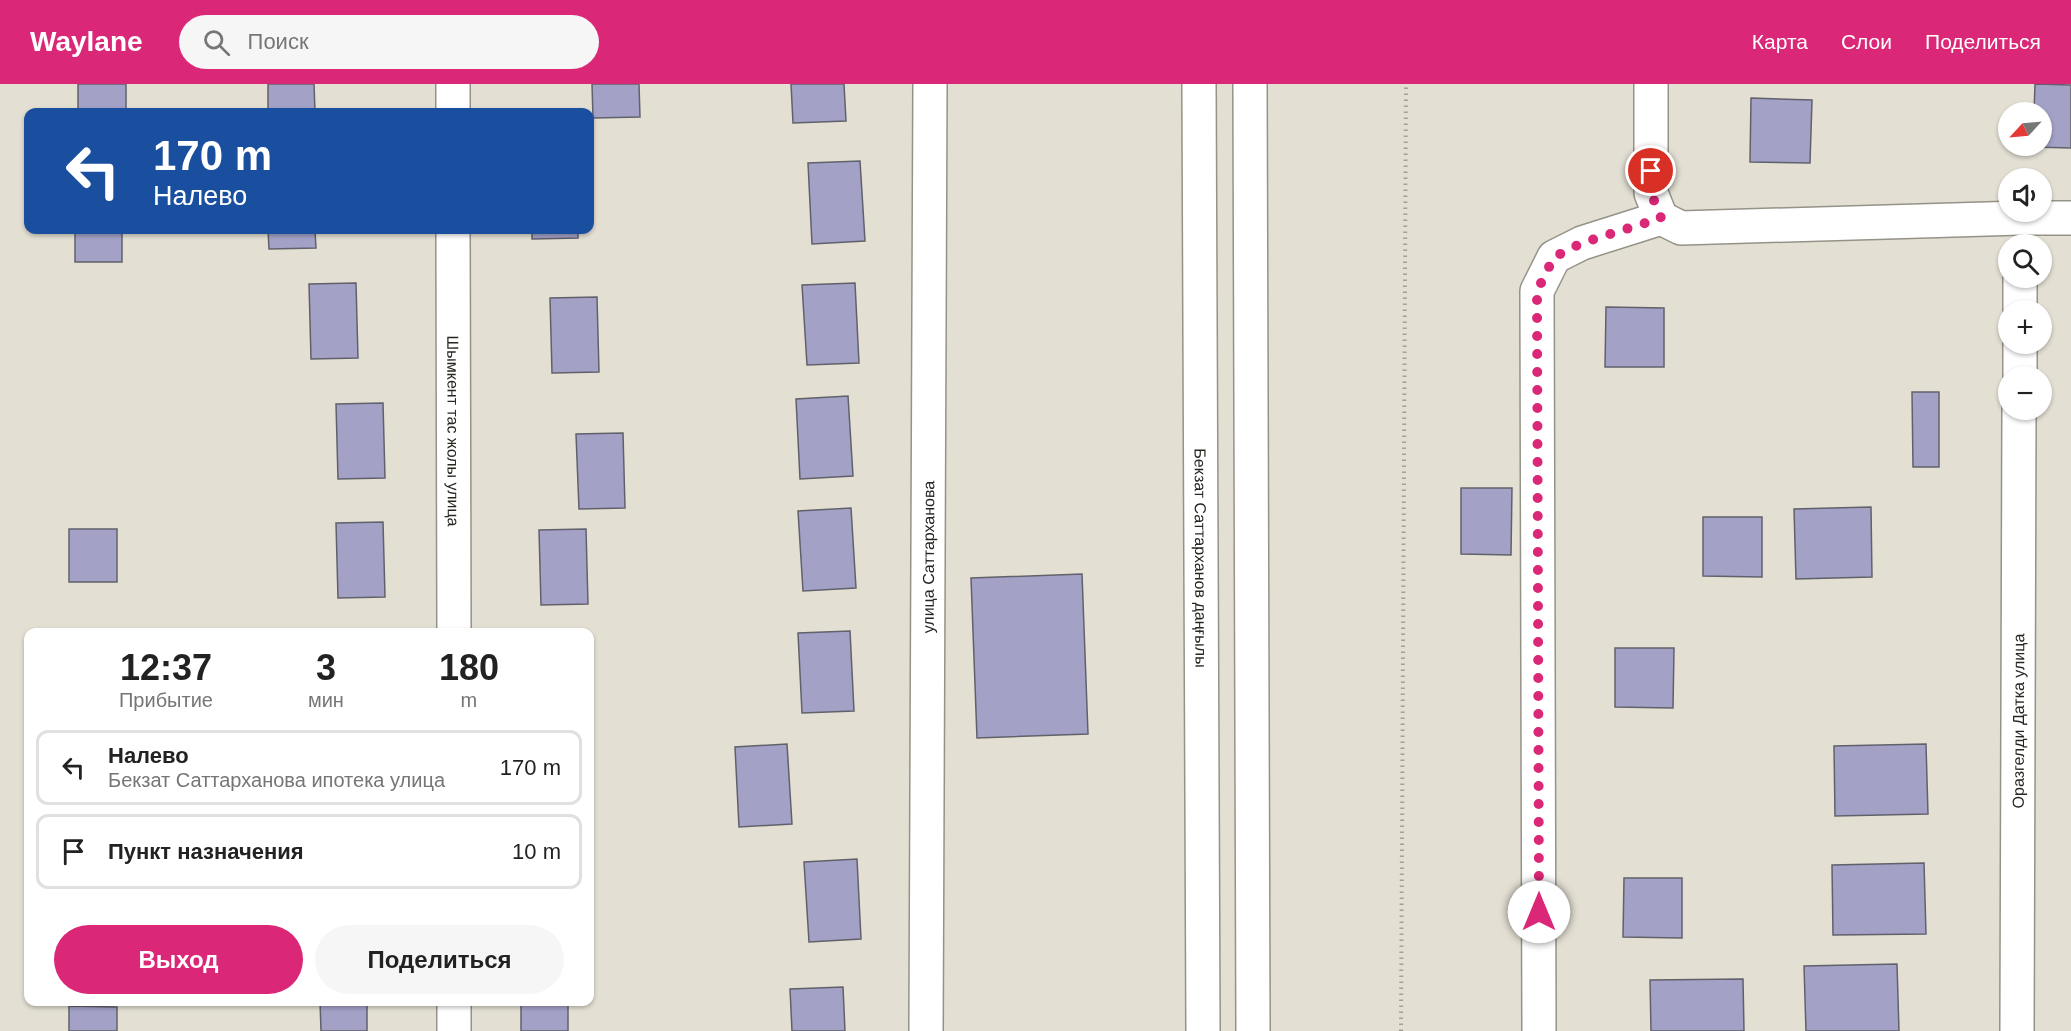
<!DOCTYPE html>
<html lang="ru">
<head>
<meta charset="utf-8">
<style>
  body { margin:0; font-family:Arial,sans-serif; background:#f6f6f6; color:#222; height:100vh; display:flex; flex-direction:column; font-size:22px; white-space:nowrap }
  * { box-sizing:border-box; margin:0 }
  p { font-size:20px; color:#767676 }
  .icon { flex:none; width:33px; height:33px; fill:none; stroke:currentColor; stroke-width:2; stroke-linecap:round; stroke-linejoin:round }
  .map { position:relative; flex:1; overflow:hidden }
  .sheet { position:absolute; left:24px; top:544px; width:570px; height:378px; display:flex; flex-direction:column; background:#fff; border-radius:12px; box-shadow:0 2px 4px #0004 }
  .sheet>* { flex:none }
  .banner { position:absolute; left:24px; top:24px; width:570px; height:126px; border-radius:12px; box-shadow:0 2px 4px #0004; background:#1a4fa0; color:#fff; overflow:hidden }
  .needle { width:39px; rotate:244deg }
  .buttons { position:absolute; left:1998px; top:18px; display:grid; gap:12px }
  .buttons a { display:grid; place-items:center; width:54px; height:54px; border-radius:50%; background:#fff; box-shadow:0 2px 4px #0004; font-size:30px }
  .pin { position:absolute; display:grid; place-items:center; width:51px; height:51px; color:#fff; margin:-26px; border:3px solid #fff; border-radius:50%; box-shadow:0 2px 6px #0007 }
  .me { position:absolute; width:66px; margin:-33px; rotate:0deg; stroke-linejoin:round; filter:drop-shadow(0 0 4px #0008) }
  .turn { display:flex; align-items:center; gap:21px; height:126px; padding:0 30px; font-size:27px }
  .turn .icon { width:78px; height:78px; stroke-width:2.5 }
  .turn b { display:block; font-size:42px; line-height:51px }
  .eta { display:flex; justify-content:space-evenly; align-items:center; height:102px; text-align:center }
  .eta b { font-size:36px; font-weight:800; line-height:42px }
  .cta { display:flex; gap:12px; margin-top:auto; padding:12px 30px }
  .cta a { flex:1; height:69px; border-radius:36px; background:#db2777; color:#fff; font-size:24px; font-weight:800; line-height:69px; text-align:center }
  .cta a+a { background:#f6f6f6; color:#222 }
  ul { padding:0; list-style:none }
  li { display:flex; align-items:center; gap:18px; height:75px; margin:0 12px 9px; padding:0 18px; border:3px solid #e0e0e0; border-radius:12px }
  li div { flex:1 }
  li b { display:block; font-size:22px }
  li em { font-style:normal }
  header { display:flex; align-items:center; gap:36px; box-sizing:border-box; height:84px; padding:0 30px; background:#db2777; color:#fff }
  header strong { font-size:28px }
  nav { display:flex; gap:33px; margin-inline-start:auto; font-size:21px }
  .search { width:420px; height:54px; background:#f6f6f6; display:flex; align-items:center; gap:15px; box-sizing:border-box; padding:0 21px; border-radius:33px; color:#767676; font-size:22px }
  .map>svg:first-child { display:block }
</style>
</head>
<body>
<header>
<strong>Waylane</strong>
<div class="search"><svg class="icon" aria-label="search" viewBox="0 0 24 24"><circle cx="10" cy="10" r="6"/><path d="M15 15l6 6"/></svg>Поиск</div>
<nav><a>Карта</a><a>Слои</a><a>Поделиться</a></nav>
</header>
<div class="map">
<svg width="2071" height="947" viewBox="0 0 2071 947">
  <rect width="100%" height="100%" fill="#e3dfd3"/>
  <path fill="#a3a1c6" stroke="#61616b" stroke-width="1.5" d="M78 0H126V28H78Z
    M268 0H314L315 28H268Z
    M592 0H639L640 33 593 34Z
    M791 0H844L846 37 793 39Z
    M2035 0 2071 1V64L2033 63 2042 62V28H2034Z
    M1751 14 1812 16 1810 79 1750 78Z
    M860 77 865 157 812 160 808 79Z
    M75 146H122V178H75Z
    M268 146H315L316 164 269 165Z
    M532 146H578V154L532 155Z
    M356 199 358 274 311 275 309 200Z
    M855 199 859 279 807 281 802 201Z
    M597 213 599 288 552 289 550 214Z
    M1606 223 1664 224V283H1605Z
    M1912 308H1939V383H1913Z
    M848 312 853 392 800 395 796 315Z
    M383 319 385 394 338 395 336 320Z
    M623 349 625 424 579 425 576 350Z
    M1461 404H1512L1511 471 1461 470Z
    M1871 423 1872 493 1796 495 1794 425Z
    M851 424 856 504 803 507 798 427Z
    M1703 433H1762V493L1703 492Z
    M383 438 385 513 338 514 336 439Z
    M69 445H117V498H69Z
    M586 445 588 520 541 521 539 446Z
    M1082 490 1088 650 977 654 971 494Z
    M850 547 854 627 802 629 798 549Z
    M1615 564H1674L1673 624 1615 623Z
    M787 660 792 740 739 743 735 663Z
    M1926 660 1928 730 1835 732 1834 662Z
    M857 775 861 855 809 858 804 778Z
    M1924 779 1926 850 1833 851 1832 781Z
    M1624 794H1682V854L1623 853Z
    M1897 880 1899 947H1806L1804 882Z
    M1743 895 1744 947H1651L1650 896Z
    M843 903 845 947H792L790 905Z
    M320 918H367V947H321Z
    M521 918H568V947H521Z
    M69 922 117 923V947H69Z"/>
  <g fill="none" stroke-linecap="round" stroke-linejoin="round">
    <g stroke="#959287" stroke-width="36">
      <g id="street">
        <path d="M453 0V28"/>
        <path d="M1651 0V109L1661 134"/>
        <path d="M1661 134 1681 144 2020 134H2071"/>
        <path id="s1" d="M453 146 454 549"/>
        <path d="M2020 226V194"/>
        <path d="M2020 292V260"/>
        <path d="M454 918V947"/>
        <path id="s2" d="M926 947 930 0"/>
        <path d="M1539 947 1537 207 1554 173 1582 159 1661 134"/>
        <path id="s3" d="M2017 947 2019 326"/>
      </g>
    </g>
    <g stroke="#959287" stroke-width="36">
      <g id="primary">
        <path id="s4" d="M1199 0 1203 947"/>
        <path d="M1250 0 1253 947"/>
      </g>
    </g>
    <path stroke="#a3a096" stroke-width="4" stroke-dasharray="1.5 4.5" stroke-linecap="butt" d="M1401 947 1406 0"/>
    <use href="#street" stroke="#fff" stroke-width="33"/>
    <use href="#primary" stroke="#fff" stroke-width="33"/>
  </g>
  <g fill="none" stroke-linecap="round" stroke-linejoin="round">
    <path stroke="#db2777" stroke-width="10" stroke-dasharray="0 18" d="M1539 828 1537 207 1554 173 1582 159 1661 134 1651 109V87"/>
  </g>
  <g text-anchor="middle" stroke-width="4.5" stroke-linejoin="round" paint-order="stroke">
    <g font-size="16" fill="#272621" stroke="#fff">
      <text dy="6" stroke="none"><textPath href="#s1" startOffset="201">Шымкент тас жолы улица</textPath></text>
      <text dy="6" stroke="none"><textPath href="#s2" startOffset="474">улица Саттарханова</textPath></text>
      <text dy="6" stroke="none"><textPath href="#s4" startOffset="474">Бекзат Саттарханов даңғылы</textPath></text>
      <text dy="6" stroke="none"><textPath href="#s3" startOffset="310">Оразгелди Датка улица</textPath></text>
    </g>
  </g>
</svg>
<div class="buttons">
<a><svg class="needle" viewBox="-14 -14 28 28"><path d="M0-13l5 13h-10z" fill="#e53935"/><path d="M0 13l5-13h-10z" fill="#767676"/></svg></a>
<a><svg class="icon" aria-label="sound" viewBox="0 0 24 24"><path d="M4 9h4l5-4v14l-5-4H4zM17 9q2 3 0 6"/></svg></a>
<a><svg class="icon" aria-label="search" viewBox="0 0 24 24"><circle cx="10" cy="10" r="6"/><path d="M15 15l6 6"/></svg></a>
<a>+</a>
<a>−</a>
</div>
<div class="pin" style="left:1651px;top:87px;background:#d93025"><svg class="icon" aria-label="arrive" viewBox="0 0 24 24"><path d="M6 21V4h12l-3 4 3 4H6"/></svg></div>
<svg class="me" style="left:1539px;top:828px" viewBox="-20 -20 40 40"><circle r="19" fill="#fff"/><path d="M0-13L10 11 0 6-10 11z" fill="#db2777"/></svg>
<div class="banner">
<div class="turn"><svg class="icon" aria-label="left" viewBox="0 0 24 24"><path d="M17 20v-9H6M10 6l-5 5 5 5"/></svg><div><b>170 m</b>Налево</div></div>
</div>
<section class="sheet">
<div class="eta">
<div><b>12:37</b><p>Прибытие</p></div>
<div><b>3</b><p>мин</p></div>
<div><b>180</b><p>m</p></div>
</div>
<ul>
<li><svg class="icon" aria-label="left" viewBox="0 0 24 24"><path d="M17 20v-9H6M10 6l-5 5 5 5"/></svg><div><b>Налево</b><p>Бекзат Саттарханова ипотека улица</p></div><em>170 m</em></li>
<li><svg class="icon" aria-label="arrive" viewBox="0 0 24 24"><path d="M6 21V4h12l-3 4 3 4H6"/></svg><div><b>Пункт назначения</b></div><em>10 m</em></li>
</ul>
<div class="cta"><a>Выход</a><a>Поделиться</a></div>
</section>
</div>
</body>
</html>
